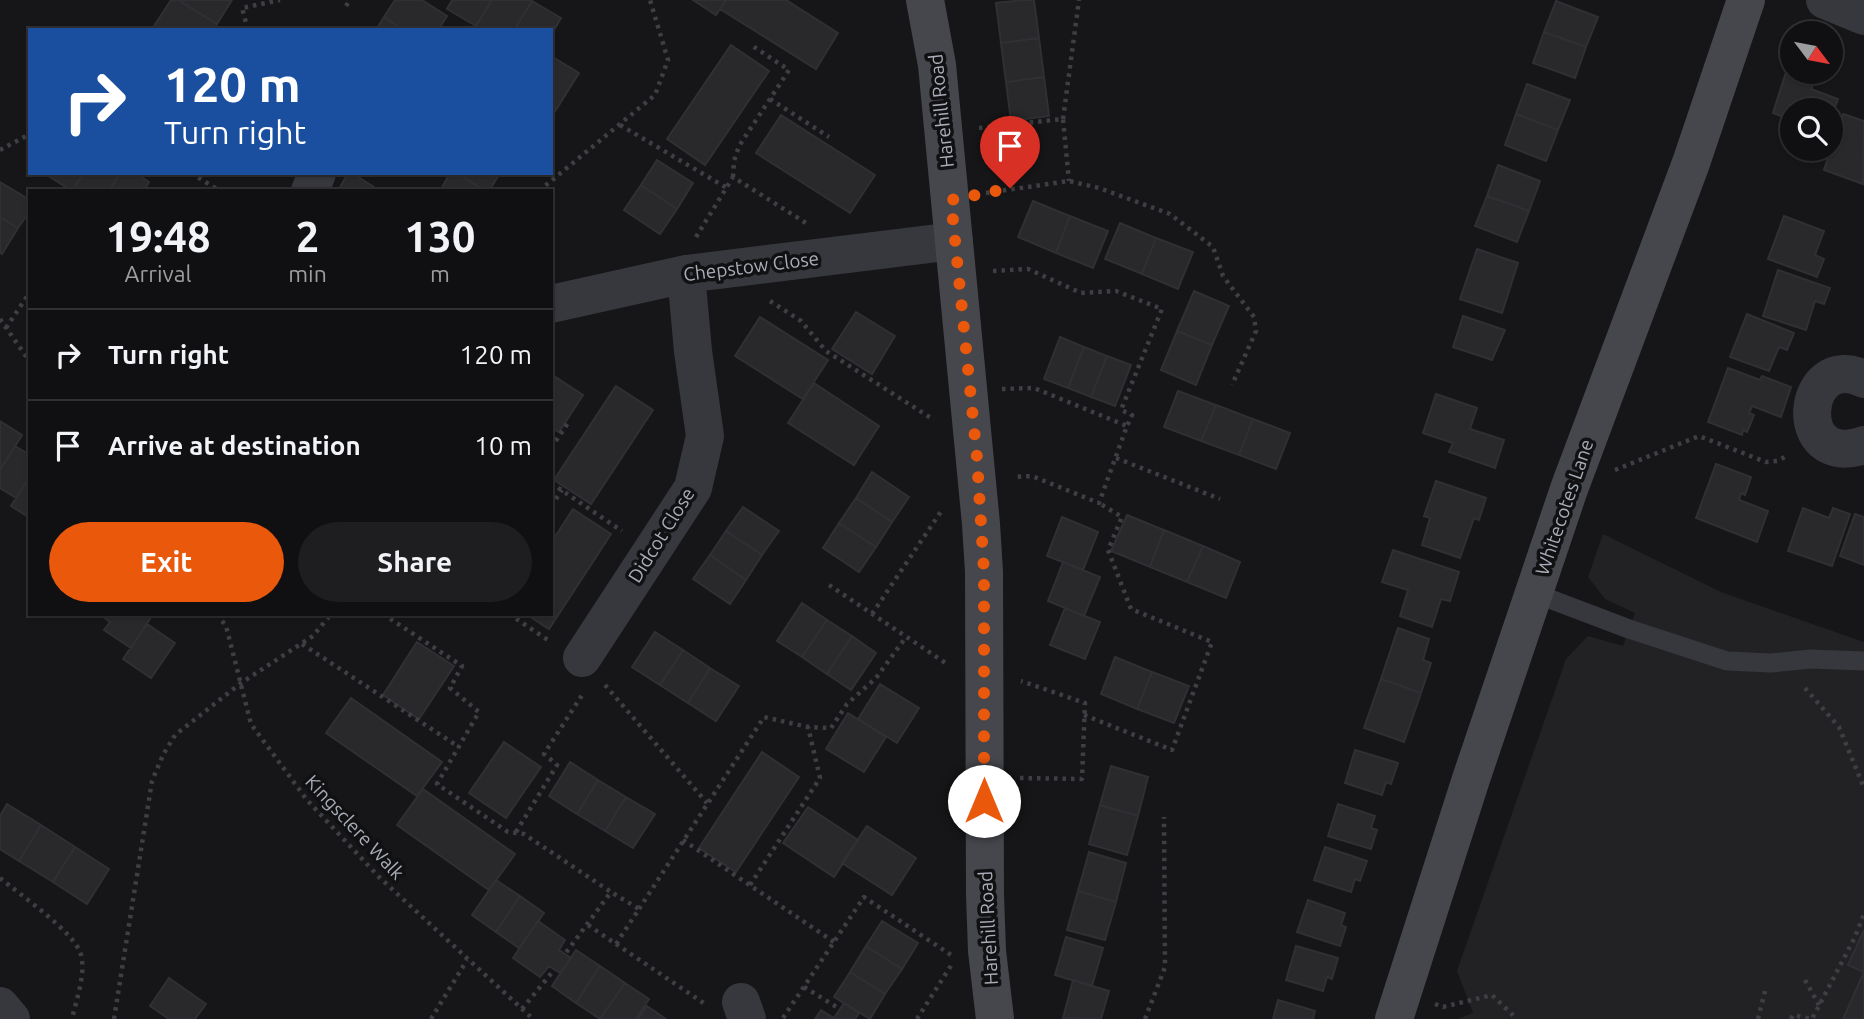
<!DOCTYPE html>
<html lang="en">
<head>
<meta charset="utf-8">
<style>
  body { margin:0; font-family:Ubuntu,sans-serif; background:#1e1e20; color:#f1f3f6; height:100vh; display:flex; flex-direction:column; font-size:26px; white-space:nowrap }
  * { box-sizing:border-box; margin:0 }
  p { font-size:23px; color:#9c9d9f }
  .icon { flex:none; width:38px; height:38px; fill:none; stroke:currentColor; stroke-width:2; stroke-linecap:round; stroke-linejoin:round }
  .map { position:relative; flex:1; overflow:hidden }
  .sheet { position:absolute; left:28px; top:189px; width:525px; height:427px; display:flex; flex-direction:column; background:#101012; border-radius:0px; box-shadow:0 2px 5px #0004,0 0 0 2px #303032 }
  .sheet>* { flex:none }
  .hud { position:absolute; left:28px; top:28px; width:525px; height:147px; border-radius:0px; box-shadow:0 2px 5px #0004,0 0 0 2px #303032; background:#1a4fa0; color:#fff; overflow:hidden }
  .needle { width:46px; rotate:122deg }
  .fabs { position:absolute; left:1780px; top:21px; display:grid; gap:14px }
  .fabs a { display:grid; place-items:center; width:63px; height:63px; border-radius:50%; background:#101012; box-shadow:0 2px 5px #0004,0 0 0 2px #303032; font-size:35px }
  .pin { position:absolute; display:grid; place-items:center; width:60px; height:60px; color:#fff; margin:-72px -30px; border-radius:50% 50% 50% 0; rotate:-45deg; box-shadow:0 0 7px #0007 }
  .pin .icon { rotate:45deg }
  .me { position:absolute; width:77px; margin:-38px; rotate:0deg; stroke-linejoin:round; filter:drop-shadow(0 0 5px #0008) }
  .turn { display:flex; align-items:center; gap:24px; height:147px; padding:0 21px; font-size:32px }
  .turn .icon { width:91px; height:91px; stroke-width:2.5 }
  .turn b { display:block; font-size:49px; line-height:60px }
  .eta { display:flex; justify-content:space-evenly; align-items:center; height:119px; text-align:center }
  .eta b { font-size:42px; font-weight:700; line-height:49px }
  .primary-button { display:flex; gap:14px; margin-top:auto; padding:14px 21px }
  .primary-button a { flex:1; height:80px; border-radius:42px; background:#ea580c; color:#fff; font-size:28px; font-weight:700; line-height:80px; text-align:center }
  .primary-button a+a { background:#1e1e20; color:#f1f3f6 }
  ul { padding:0; list-style:none }
  li { display:flex; align-items:center; gap:21px; height:91px; padding:0 21px; border-top:2px solid #303032 }
  li div { flex:1 }
  li b { display:block; font-size:26px }
  li em { font-style:normal }
  .map>svg:first-child { display:block }
</style>
</head>
<body>
<div class="map">
<svg width="1864" height="1019" viewBox="0 0 1864 1019">
  <rect width="100%" height="100%" fill="#161618"/>
  <path fill="#222225" d="M1603 534 1721 592 1864 642V1019H1458L1473 1013 1457 971 1566 659 1588 636 1623 646 1635 613 1605 599 1588 577Z"/>
  <path fill="#29292c" stroke="#303034" stroke-width="2" d="M171 0H178L217 24 214 30H160L154 26Z
    M178 0H232L217 24Z
    M395 0H422L447 16 438 30H403L384 17Z
    M452 0H492L476 26 447 9Z
    M492 0H531L532 1 514 30H482L476 26Z
    M693 0H726L716 15Z
    M726 0H786L838 33 816 69 720 9Z
    M1024 0H1034L1039 38 1001 43 996 3Z
    M532 1 561 18 551 35V30H514Z
    M1556 1 1598 17 1586 47 1544 32Z
    M384 17 403 30H376Z
    M1544 32 1586 47 1575 78 1533 63Z
    M1039 38 1044 77 1006 82 1001 43Z
    M731 45 769 71 705 165 667 139Z
    M1792 53V72H1818L1811 89 1838 99 1830 120V110H1792V120L1773 113Z
    M551 56 579 73 554 113 551 111Z
    M1044 77 1049 116 1011 121 1006 82Z
    M1527 84 1570 100 1558 130 1516 114Z
    M1516 114 1558 130 1546 161 1505 145Z
    M1843 114 1864 121 1863 184 1824 170Z
    M781 115 875 175 850 213 756 153Z
    M657 160 693 183 677 209 641 185Z
    M1498 165 1540 181 1529 211 1487 196Z
    M49 173H84L72 191 47 175Z
    M84 173H120L109 191H72Z
    M120 173H136L149 182 144 191H109Z
    M348 173H352L380 191H338Z
    M450 173H457L485 191H440Z
    M457 173H500L489 191H485Z
    M0 182 30 200V211L18 228 0 217Z
    M641 185 677 209 660 234 624 210Z
    M1487 196 1529 211 1517 242 1475 226Z
    M1033 201 1070 216 1056 253 1018 237Z
    M1070 216 1108 231 1093 268 1056 253Z
    M1784 216 1824 231 1815 255 1824 259 1817 277 1768 259Z
    M0 217 18 228 2 254 0 253Z
    M1120 223 1156 238 1142 274 1105 259Z
    M1156 238 1193 252 1178 289 1142 274Z
    M1477 249 1518 263 1502 313 1460 299Z
    M1778 270 1830 288 1824 304 1815 301 1806 330 1763 316Z
    M1194 291 1229 306 1212 345 1177 331Z
    M856 312 895 336 872 374 832 349Z
    M1747 314 1794 333 1787 350 1779 347 1769 371 1730 357Z
    M1463 316 1505 330 1492 360 1453 347Z
    M760 317 828 360 803 399 735 356Z
    M1177 331 1212 345 1196 385 1161 370Z
    M1060 337 1084 347 1068 388 1044 379Z
    M1084 347 1107 356 1091 397 1068 388Z
    M1107 356 1131 365 1115 406 1091 397Z
    M1728 368 1760 380 1762 376 1791 387 1781 417 1752 406 1749 413 1754 415 1747 432 1743 430 1742 435 1708 422Z
    M551 374 583 395 559 432 551 428Z
    M814 383 879 426 854 465 788 423Z
    M616 386 653 410 591 504 554 480Z
    M1178 391 1216 405 1201 441 1164 427Z
    M1436 394 1477 408 1470 429 1504 440 1495 468 1449 452 1453 443 1423 433Z
    M1216 405 1253 419 1239 455 1201 441Z
    M1253 419 1290 433 1276 469 1239 455Z
    M0 421 22 435 0 470Z
    M15 446 30 455V476L16 498 0 488V470Z
    M1716 464 1751 477 1745 495 1741 493 1739 500 1768 511 1757 542 1696 518Z
    M872 472 909 497 892 522 856 498Z
    M30 476V518L11 506Z
    M1436 481 1486 498 1479 520 1474 518 1460 558 1422 545 1430 518 1424 516Z
    M856 498 892 522 876 547 839 523Z
    M743 507 779 531 762 555 726 531Z
    M1803 508 1829 518 1833 508 1850 514 1832 566 1788 551Z
    M573 509 611 534 549 629 526 614H551V543Z
    M1855 514 1864 517V565L1840 556Z
    M1127 515 1164 530 1150 567 1111 551Z
    M1062 517 1098 532 1083 570 1047 556Z
    M839 523 876 547 859 572 823 548Z
    M1164 530 1203 546 1187 582 1150 567Z
    M726 531 762 555 746 580 710 555Z
    M1203 546 1240 562 1226 598 1187 582Z
    M1393 550 1459 572 1450 601 1441 599 1432 627 1400 616 1408 590 1382 582Z
    M710 555 746 580 730 604 693 579Z
    M1063 562 1100 577 1084 616 1048 601Z
    M802 603 827 620 802 657 777 641Z
    M1065 608 1100 622 1085 659 1050 645Z
    M99 614H153L131 648 104 630 110 622Z
    M827 620 852 636 827 674 802 657Z
    M147 624 175 643 151 678 123 659Z
    M1398 628 1429 639 1423 660 1431 663 1421 693 1381 679Z
    M655 632 683 650 660 685 632 667Z
    M852 636 876 653 851 690 827 674Z
    M417 642 454 666 419 719 383 695Z
    M683 650 710 668 688 703 660 685Z
    M1115 657 1152 672 1137 709 1101 694Z
    M710 668 739 686 716 721 688 703Z
    M1152 672 1189 686 1174 723 1137 709Z
    M1381 679 1421 693 1404 742 1364 728Z
    M880 684 919 708 897 743 858 719Z
    M351 698 442 762 417 796 326 733Z
    M848 713 886 737 864 772 826 749Z
    M504 742 541 767 506 818 469 793Z
    M1355 750 1398 763 1391 784 1386 782 1382 795 1345 783Z
    M762 752 799 777 736 872 699 848Z
    M570 762 598 780 577 814 549 796Z
    M1111 766 1148 777 1138 816 1100 805Z
    M598 780 626 797 605 831 577 814Z
    M423 789 515 854 489 890 397 825Z
    M626 797 655 814 633 848 605 831Z
    M7 804 41 825 19 861 0 849V816Z
    M1338 804 1375 816 1371 828 1377 830 1371 849 1328 836Z
    M1100 805 1138 816 1127 855 1089 844Z
    M808 807 858 840 834 877 783 843Z
    M41 825 75 847 53 882 19 861Z
    M867 826 916 858 892 895 842 863Z
    M75 847 109 869 87 904 53 882Z
    M1325 847 1367 861 1360 881 1355 879 1351 892 1314 880Z
    M1089 852 1126 863 1116 902 1078 891Z
    M496 880 520 896 496 932 472 915Z
    M1078 891 1116 902 1105 940 1067 930Z
    M520 896 544 913 519 948 496 932Z
    M1308 900 1345 913 1341 925 1346 927 1340 946 1297 932Z
    M538 921 565 940 559 950 571 958 560 973 549 966 540 977 513 958Z
    M882 921 918 943 902 969 866 946Z
    M1864 930V1019H1843L1864 972 1848 965Z
    M1066 937 1103 948 1092 986 1055 975Z
    M866 946 902 969 885 994 850 972Z
    M1296 946 1338 958 1332 979 1327 977 1323 991 1286 980Z
    M576 950 600 966 576 1003 552 986Z
    M600 966 625 983 600 1019 576 1003Z
    M850 972 885 994 870 1019 834 997Z
    M169 978 206 1004 195 1019H169L150 1006Z
    M1073 980 1109 991 1101 1019 1063 1018Z
    M625 983 649 999 636 1019H600Z
    M1278 1000 1315 1011 1313 1019H1273Z
    M844 1003 859 1013 855 1019H815L821 1010 834 1018Z
    M647 1006 666 1019H638Z"/>
  <g fill="none" stroke-linecap="round" stroke-linejoin="round">
    <path stroke="#3d3f44" stroke-width="4.5" stroke-dasharray="3.5 5" stroke-linecap="butt" d="M346 6 350 0
      M248 30 242 8 280 0
      M770 99 829 137
      M1063 119 1079 0
      M620 125 727 188
      M979 128 1063 119 1069 181
      M0 150 30 134
      M191 173 220 191
      M733 177 734 161 739 146 789 70 751 45
      M539 191 655 95 668 60 650 0
      M986 193 1069 181 1099 188 1170 214 1213 247 1223 276 1254 317 1256 331 1232 385
      M696 237 733 177 806 223
      M993 271 1028 269 1081 293 1116 291 1162 309 1121 410 1132 415 1127 426
      M770 301 801 321 826 351 934 420
      M0 319 30 362
      M6 328 30 292
      M1002 389 1034 388 1127 426 1099 503 1032 476 1014 477
      M551 448 568 423
      M1116 458 1220 499
      M1615 470 1699 436 1766 462 1777 461 1789 455
      M551 483 622 531
      M551 506 562 490
      M829 585 947 664
      M217 614 226 626 251 724 307 800 379 877 533 1019
      M383 614 462 666 450 688 479 712 437 784 508 832 524 834 611 892 565 954
      M509 614 551 642
      M872 614 942 510
      M302 644 459 747
      M605 685 707 803
      M1805 688 1839 727 1864 788
      M1084 715 1172 750 1212 642 1131 609 1108 550 1122 517 1099 503
      M1020 778 1082 779 1085 703 1021 681
      M516 832 557 765 544 754 584 692
      M683 840 834 942
      M0 878C19 894 76 933 81 955 86 975 76 1000 72 1019
      M750 885 820 778 808 727
      M639 909 764 717 808 727 831 728 847 704 876 678 906 637
      M588 925 616 944 639 909 611 892
      M616 944 705 1004
      M1805 980 1819 1005
      M804 987 840 1009
      M1435 1004 1443 1007 1492 995 1517 1019
      M522 1009 554 970
      M783 1018 864 897 951 955
      M114 1019 152 781 163 755 175 735 241 683 313 636 331 614
      M431 1019 467 960
      M917 1019 952 964
      M1145 1019 1165 967 1164 817
      M1758 1019 1765 991
      M1791 1019 1793 1015 1812 1019 1855 937 1864 914"/>
    <path stroke="#37383d" stroke-width="19" d="M1534 593 1629 629 1727 661 1771 663 1811 659 1864 661"/>
    <path stroke="#37383d" stroke-width="38" d="M1825 0 1864 16
      M310 191 317 173
      M551 304 686 274 954 241
      M1864 379C1801 348 1789 471 1864 445
      M582 658 693 488 705 436 693 351 686 274
      M741 1002 747 1019
      M0 1006 11 1019"/>
    <path stroke="#45474d" stroke-width="38" d="M925 0 937 65 981 524 984 572 985 895 987 951 995 1019
      M1394 1019 1471 779 1569 489 1691 163 1746 0"/>
  </g>
  <g fill="none" stroke-linecap="round" stroke-linejoin="round">
    <path stroke="#ea580c" stroke-width="12" stroke-dasharray="0 21.6" d="M984 801V572L977 458 951 200 1010 188"/>
  </g>
  <g text-anchor="middle" stroke-width="7" stroke-linejoin="round" paint-order="stroke">
    <g font-size="19" fill="#a8adb8" stroke="#111113">
      <text transform="translate(941 111) rotate(-96)" y="7">Harehill Road</text>
      <text transform="translate(751 266) rotate(-7)" y="7">Chepstow Close</text>
      <text transform="translate(1564 507) rotate(-71)" y="7">Whitecotes Lane</text>
      <text transform="translate(661 535) rotate(-58)" y="7">Didcot Close</text>
      <text transform="translate(355 827) rotate(47)" y="7">Kingsclere Walk</text>
      <text transform="translate(988 928) rotate(-93)" y="7">Harehill Road</text>
    </g>
  </g>
</svg>
<div class="fabs">
<a><svg class="needle" viewBox="-14 -14 28 28"><path d="M0-13l5 13h-10z" fill="#e53935"/><path d="M0 13l5-13h-10z" fill="#9c9d9f"/></svg></a>
<a><svg class="icon" aria-label="search" viewBox="0 0 24 24"><circle cx="10" cy="10" r="6"/><path d="M15 15l6 6"/></svg></a>
</div>
<div class="pin" style="left:1010px;top:188px;background:#d93025"><svg class="icon" aria-label="arrive" viewBox="0 0 24 24"><path d="M6 21V4h12l-3 4 3 4H6"/></svg></div>
<svg class="me" style="left:984px;top:801px" viewBox="-20 -20 40 40"><circle r="19" fill="#fff"/><path d="M0-13L10 11 0 6-10 11z" fill="#ea580c"/></svg>
<div class="hud">
<div class="turn"><svg class="icon" aria-label="right" viewBox="0 0 24 24"><path d="M7 20v-9h11M14 6l5 5-5 5"/></svg><div><b>120 m</b>Turn right</div></div>
</div>
<section class="sheet">
<div class="eta">
<div><b>19:48</b><p>Arrival</p></div>
<div><b>2</b><p>min</p></div>
<div><b>130</b><p>m</p></div>
</div>
<ul>
<li><svg class="icon" aria-label="right" viewBox="0 0 24 24"><path d="M7 20v-9h11M14 6l5 5-5 5"/></svg><div><b>Turn right</b></div><em>120 m</em></li>
<li><svg class="icon" aria-label="arrive" viewBox="0 0 24 24"><path d="M6 21V4h12l-3 4 3 4H6"/></svg><div><b>Arrive at destination</b></div><em>10 m</em></li>
</ul>
<div class="primary-button"><a>Exit</a><a>Share</a></div>
</section>
</div>
</body>
</html>
